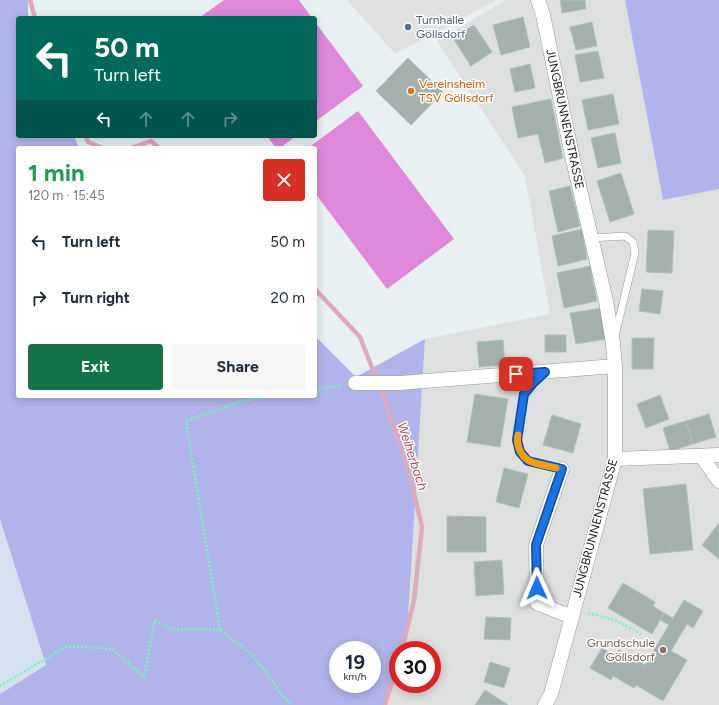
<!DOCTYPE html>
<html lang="en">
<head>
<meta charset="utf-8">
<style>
  body { margin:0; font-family:Figtree,sans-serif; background:#f6f6f7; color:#1f2937; height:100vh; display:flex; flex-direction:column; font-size:15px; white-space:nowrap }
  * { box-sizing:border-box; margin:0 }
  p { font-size:13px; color:#747a83 }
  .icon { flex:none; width:22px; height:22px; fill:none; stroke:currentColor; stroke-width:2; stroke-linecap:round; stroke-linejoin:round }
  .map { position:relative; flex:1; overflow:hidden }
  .panel { position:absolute; left:16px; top:146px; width:301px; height:252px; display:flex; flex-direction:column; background:#fff; border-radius:4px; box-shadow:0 2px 10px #0003 }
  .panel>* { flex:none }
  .guide { position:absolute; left:16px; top:16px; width:301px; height:122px; border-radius:4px; box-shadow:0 2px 10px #0003; background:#00695c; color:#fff; overflow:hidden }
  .speed { position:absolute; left:329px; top:641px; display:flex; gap:8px; font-size:20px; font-weight:700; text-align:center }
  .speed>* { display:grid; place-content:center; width:52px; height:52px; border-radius:50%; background:#fff; box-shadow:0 2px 10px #0003; line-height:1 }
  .speed small { font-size:10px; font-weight:400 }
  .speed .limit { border:6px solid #d22; background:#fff; color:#111 }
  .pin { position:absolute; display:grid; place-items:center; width:34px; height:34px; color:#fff; margin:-17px; border-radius:8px; box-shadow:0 2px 6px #0006 }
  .me { position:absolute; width:44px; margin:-22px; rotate:359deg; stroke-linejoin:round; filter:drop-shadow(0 0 3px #0008) }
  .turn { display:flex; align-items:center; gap:14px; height:84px; padding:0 12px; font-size:18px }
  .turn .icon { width:52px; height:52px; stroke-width:2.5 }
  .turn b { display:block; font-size:28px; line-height:34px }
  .lanes { display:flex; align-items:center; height:38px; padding:0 12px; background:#0003; justify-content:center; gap:20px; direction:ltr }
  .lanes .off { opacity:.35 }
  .round { display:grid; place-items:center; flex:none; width:42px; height:42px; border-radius:4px; background:#f6f6f7 }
  .summary { display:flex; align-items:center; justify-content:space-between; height:68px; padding:0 12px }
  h1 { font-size:24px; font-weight:700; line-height:30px; color:#1e9e55 }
  .button { display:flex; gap:8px; margin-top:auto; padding:8px 12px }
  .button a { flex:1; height:46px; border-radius:4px; background:#137346; color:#fff; font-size:16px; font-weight:700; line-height:46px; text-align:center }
  .button a+a { background:#f6f6f7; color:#1f2937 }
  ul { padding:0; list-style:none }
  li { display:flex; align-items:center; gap:12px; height:56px; padding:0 12px }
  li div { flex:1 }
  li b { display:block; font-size:15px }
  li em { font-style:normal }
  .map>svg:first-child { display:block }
</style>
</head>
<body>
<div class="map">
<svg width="719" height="705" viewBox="0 0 719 705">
  <rect width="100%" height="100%" fill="#e8f0f1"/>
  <path fill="#dedfdf" d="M506 0H625L663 200 719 189V705H383L398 654V684H432V650H399L408 618 425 339 550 314 525 176 437 41Z"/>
  <path fill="#d4e2ef" d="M0 519 46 665 0 694Z"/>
  <path fill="#b0b4ea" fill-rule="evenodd" d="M0 0H28V14L29 18H18V136H74L79 148H18V396H315V336L356 377 425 339 408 618 400 650H398V659L386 705H0V694L46 665 0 519ZM338 650H372V684H338Z
    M625 0H719V189L663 200Z"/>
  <path fill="#de88db" d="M224 0H299L312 18H199Z
    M315 22 363 86 315 122Z
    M358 111 454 239 387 289 315 193V148H308Z
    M267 136H296L280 148H276Z"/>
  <path fill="#e1e1e1" d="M347 0H497L395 54Z"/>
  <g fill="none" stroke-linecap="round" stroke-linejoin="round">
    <path stroke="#deaabc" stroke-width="4.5" d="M30 0 35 18
      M86 136 88 142 103 148
      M131 148 151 141 159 148
      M315 289 360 337 384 398 408 468 422 527 414 600 402 650
      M385 705 398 663"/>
  </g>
  <path fill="#a3b0ae" stroke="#abc3bf" d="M560 0H585L586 9 562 13Z
    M523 17 530 47 501 55 493 25Z
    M592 22 597 46 576 50 570 27Z
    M474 25 492 52 471 66 453 38Z
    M598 51 604 78 580 82 575 55Z
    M408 58 443 92 411 125 376 91Z
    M530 64 535 88 515 92 510 69Z
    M613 94 619 124 588 130 582 100Z
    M551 99 563 158 545 163 538 134 518 138 512 107Z
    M615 133 621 163 598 168 591 138Z
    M621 173 634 214 610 222 597 181Z
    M570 186 580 226 558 232 549 191Z
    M582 229 587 259 558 266 552 236Z
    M648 230 674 231 672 273 646 272Z
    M590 266 597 301 564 308 557 273Z
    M642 289 663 291 660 314 639 311Z
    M602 308 607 339 576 344 570 313Z
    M545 335H566V352H545Z
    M632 338H654L653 369H632Z
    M503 340 505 365 479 367 477 342Z
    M475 394 508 399 500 447 467 442Z
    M660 395 669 419 646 428 637 404Z
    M709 414 716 437 693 444 686 421Z
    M552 415 581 424 573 453 543 445Z
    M686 421 693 444 670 451 663 428Z
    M504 468 528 474 519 508 496 502Z
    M686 484 693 550 650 554 643 489Z
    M447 516 486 517V552H447Z
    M719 523V559L702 545Z
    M502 560 504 594 476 596 474 562Z
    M623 583 655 602 653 606 664 613 652 634 608 608Z
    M684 600 703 611 693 628 687 624 671 651 687 660 663 701 636 685 634 688 613 676 611 680 590 668 602 648 614 656 619 650 645 665Z
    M664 613 673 618 669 625 660 620Z
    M486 617 511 618 510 640 484 639Z
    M490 662 510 668 504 688 484 682Z
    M485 690 508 705H475Z"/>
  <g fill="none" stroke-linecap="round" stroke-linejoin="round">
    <g stroke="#989898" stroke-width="8">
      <path id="lane" d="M591 238 625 236 633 242 635 253 615 336
        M543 374 533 383 524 394 517 440 520 452 528 461 562 469"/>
    </g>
    <g stroke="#989898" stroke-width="15">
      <path id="street" d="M538 0 543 15 573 160 606 301 613 344 615 366V459L551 694 545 705
        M355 383H400L615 366
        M702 457 719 481
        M615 459 719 455
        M562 469 536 545 537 603 572 617"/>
    </g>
    <path stroke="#73f7b8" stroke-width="2.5" stroke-dasharray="2 2" stroke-linecap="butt" d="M315 390 343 385
      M588 613 615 620 641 634
      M220 630 186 421 242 401 275 396
      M0 686 67 646 112 649 144 677 155 620 174 630 193 629 220 630 250 653 264 669 282 696 292 705"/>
    <use href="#lane" stroke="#fff" stroke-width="7"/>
    <use href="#street" stroke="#fff" stroke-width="14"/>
  </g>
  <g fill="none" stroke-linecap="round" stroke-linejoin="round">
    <g stroke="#114b97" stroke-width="10">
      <path id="route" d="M516 374 545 372 533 383 524 394 517 440 520 452 528 461 562 469 536 545 537 588"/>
    </g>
    <use href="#route" stroke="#1a73e8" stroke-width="7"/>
    <path stroke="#f59e0b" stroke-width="7" d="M518 435C516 444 520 455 528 460 533 464 548 466 556 468"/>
  </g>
  <circle fill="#5c6f8a" stroke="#fff" stroke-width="1.5" cx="408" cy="27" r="4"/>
  <circle fill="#e8710a" stroke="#fff" stroke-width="1.5" cx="411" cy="91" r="4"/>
  <circle fill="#8d6e63" stroke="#fff" stroke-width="1.5" cx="663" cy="650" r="4"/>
  <g text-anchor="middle" stroke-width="3" stroke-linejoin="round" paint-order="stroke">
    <g font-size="12" fill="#4e5e75" stroke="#fff" text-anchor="start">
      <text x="416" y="24">Turnhalle<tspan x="416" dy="14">Göllsdorf</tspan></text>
    </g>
    <g font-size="12" fill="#c56008" stroke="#fff" text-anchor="start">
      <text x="419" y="88">Vereinsheim<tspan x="419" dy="14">TSV Göllsdorf</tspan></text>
    </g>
    <g font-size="12" fill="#212121" stroke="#fff">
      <text transform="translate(565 119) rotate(78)" y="4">JUNGBRUNNENSTRASSE</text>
      <text transform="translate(595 528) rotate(-75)" y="4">JUNGBRUNNENSTRASSE</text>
    </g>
    <g font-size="12" fill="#785e54" stroke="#fff" text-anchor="end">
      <text x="655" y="647">Grundschule<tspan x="655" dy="14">Göllsdorf</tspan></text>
    </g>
    <g font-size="13" font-style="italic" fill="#b04e56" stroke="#fff">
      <text transform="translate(413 456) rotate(72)" y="5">Weiherbach</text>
    </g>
  </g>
</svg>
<div class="speed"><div>19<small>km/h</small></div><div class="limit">30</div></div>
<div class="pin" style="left:516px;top:374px;background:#d93025"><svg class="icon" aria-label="arrive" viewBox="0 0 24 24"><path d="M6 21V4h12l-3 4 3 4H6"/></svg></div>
<svg class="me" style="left:537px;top:588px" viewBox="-20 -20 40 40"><path d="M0-17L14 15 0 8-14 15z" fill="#1a73e8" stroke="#fff" stroke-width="4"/></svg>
<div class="guide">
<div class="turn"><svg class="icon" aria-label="left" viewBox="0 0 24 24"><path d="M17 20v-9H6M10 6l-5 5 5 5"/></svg><div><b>50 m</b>Turn left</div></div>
<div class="lanes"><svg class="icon" aria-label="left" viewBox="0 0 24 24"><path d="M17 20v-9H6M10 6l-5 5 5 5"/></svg><svg class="icon off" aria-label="ahead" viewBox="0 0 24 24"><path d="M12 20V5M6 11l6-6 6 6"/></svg><svg class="icon off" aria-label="ahead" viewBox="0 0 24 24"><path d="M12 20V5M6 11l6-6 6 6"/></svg><svg class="icon off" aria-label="right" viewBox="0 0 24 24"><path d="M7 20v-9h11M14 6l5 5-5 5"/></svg></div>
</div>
<section class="panel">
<div class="summary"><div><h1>1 min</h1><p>120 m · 15:45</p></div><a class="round" style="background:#d93025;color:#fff"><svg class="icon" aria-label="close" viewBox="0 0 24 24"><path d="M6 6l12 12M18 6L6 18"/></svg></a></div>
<ul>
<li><svg class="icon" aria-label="left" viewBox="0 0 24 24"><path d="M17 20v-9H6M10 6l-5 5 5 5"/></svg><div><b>Turn left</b></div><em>50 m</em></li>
<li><svg class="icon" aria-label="right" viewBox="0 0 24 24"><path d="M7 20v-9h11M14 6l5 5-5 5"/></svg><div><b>Turn right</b></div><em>20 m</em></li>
</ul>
<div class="button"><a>Exit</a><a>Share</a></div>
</section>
</div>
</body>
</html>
